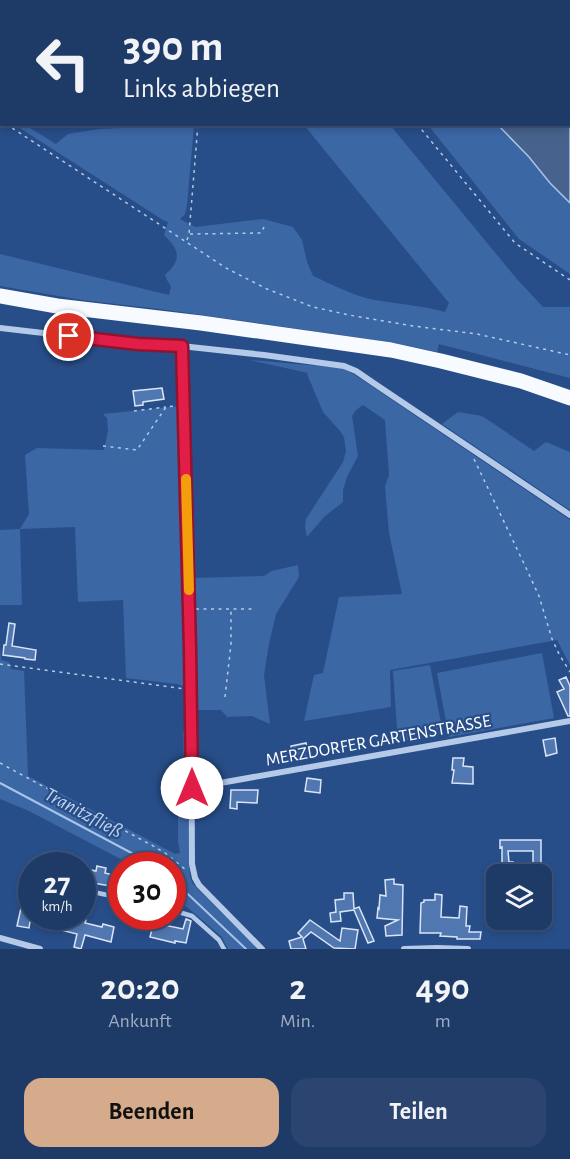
<!DOCTYPE html>
<html lang="de">
<head>
<meta charset="utf-8">
<style>
  body { margin:0; font-family:"Alegreya Sans",sans-serif; background:#2b4570; color:#f1f3f6; height:100vh; display:flex; flex-direction:column; font-size:22px; white-space:nowrap }
  * { box-sizing:border-box; margin:0 }
  p { font-size:20px; color:#a1adc0 }
  .icon { flex:none; width:33px; height:33px; fill:none; stroke:currentColor; stroke-width:2; stroke-linecap:round; stroke-linejoin:round }
  .map { position:relative; height:949px; overflow:hidden }
  .side { display:flex; flex-direction:column; background:#1e3a67; flex:1 }
  .side>* { flex:none }
  .top-card { position:absolute; left:0px; top:0px; width:570px; height:126px; box-shadow:0 3px 9px #0003,0 0 0 2px #3c547b; background:#1e3a67; color:#f1f3f6; overflow:hidden }
  .buttons { position:absolute; left:486px; top:864px; display:grid; gap:12px }
  .buttons a { display:grid; place-items:center; width:66px; height:66px; border-radius:12px; background:#1e3a67; box-shadow:0 3px 9px #0003,0 0 0 2px #3c547b; font-size:30px }
  .speed { position:absolute; left:18px; top:852px; display:flex; gap:12px; font-size:30px; font-weight:700; text-align:center }
  .speed>* { display:grid; place-content:center; width:78px; height:78px; border-radius:50%; background:#1e3a67; box-shadow:0 3px 9px #0003,0 0 0 2px #3c547b; line-height:1 }
  .speed small { font-size:15px; font-weight:400 }
  .speed .limit { border:9px solid #d22; background:#fff; color:#111 }
  .pin { position:absolute; display:grid; place-items:center; width:51px; height:51px; color:#fff; margin:-26px; border:3px solid #fff; border-radius:50%; box-shadow:0 2px 6px #0007 }
  .me { position:absolute; width:66px; margin:-33px; rotate:0deg; stroke-linejoin:round; filter:drop-shadow(0 0 4px #0008) }
  .turn { display:flex; align-items:center; gap:21px; height:126px; padding:0 24px; font-size:27px }
  .turn .icon { width:78px; height:78px; stroke-width:2.5 }
  .turn b { display:block; font-size:42px; line-height:51px }
  .eta { display:flex; justify-content:space-evenly; align-items:center; height:102px; text-align:center }
  .eta b { font-size:36px; font-weight:700; line-height:42px }
  .action { display:flex; gap:12px; margin-top:auto; padding:12px 24px }
  .action a { flex:1; height:69px; border-radius:18px; background:#d6ab8b; color:#111; font-size:24px; font-weight:700; line-height:69px; text-align:center }
  .action a+a { background:#2b4570; color:#f1f3f6 }
  .map>svg:first-child { display:block }
</style>
</head>
<body>
<div class="map">
<svg width="570" height="949" viewBox="0 0 570 949">
  <rect width="100%" height="100%" fill="#284e89"/>
  <path fill="#3c67a5" d="M15 125H25L56 144 68 134 99 129 194 125 187 205 185 214 180 219 195 227 263 219 293 227 302 240 307 262 313 276C331 284 352 295 370 299 395 304 421 305 445 312L449 303 304 125H390L516 278 543 307H570V378L439 344 437 352 389 342 167 310 82 300 0 286V254L169 295 171 286 167 280 165 275C182 260 180 250 164 235L168 222 163 220Z
    M428 125H498L529 157 550 183 570 203V274L519 239Z
    M250 360 342 368 355 375 570 520V665L557 640 390 670 391 707 304 721 314 675 323 673 339 597 402 594 389 533 385 486 389 475 385 420 363 405 356 410 352 416 358 456 347 477 343 490V502L324 517 307 537 305 527 306 519 343 462 346 451 344 437 340 431 323 412 307 374 308 373Z
    M180 406 188 683 183 686 177 684 126 678 123 600 78 602 75 527 20 529 22 605H0V530L20 529 29 514 25 455 37 448 104 450 108 431 107 418 103 414Z
    M458 412 482 416 534 451 546 442 570 452V510L442 424Z
    M298 565 299 577 276 614 269 644 264 675 270 724 252 716 227 717 221 710H195L192 578 264 576 272 571Z
    M0 645 1 660 9 662 11 669 24 671 28 776 175 854 180 853 178 841V815L185 784 183 734 187 716 189 864 190 877 193 884 258 949H228L222 937 173 895 172 866 132 865 29 811 0 799Z
    M542 653 554 718 449 737 437 673Z
    M430 665 443 734 398 742 393 671Z"/>
  <path fill="#47628c" stroke="#a9c4e9" stroke-width="1.5" d="M399 0H570V203L550 183 529 157 498 125 568 124V2H400Z"/>
  <g fill="none" stroke-linecap="round" stroke-linejoin="round">
    <path stroke="#a9c4e9" stroke-width="2" d="M0 783 156 866
      M172 879 246 949"/>
  </g>
  <path fill="#5077b0" stroke="#d9e5f7" stroke-width="1.5" d="M162 388 164 399 143 402V405L135 406 133 391Z
    M9 623 15 624 12 646 36 650 35 660 25 659V658L3 655 4 645H6Z
    M566 677 570 686V716H568L557 692 564 689 559 680Z
    M555 738 557 753 546 756 543 740Z
    M306 743 308 751 304 752 305 757 293 759 291 746Z
    M453 758H464L463 766 473 767V784L452 783 454 770H452Z
    M307 778 321 780 320 793 305 791Z
    M231 790H258L257 803 237 802V809L230 808Z
    M500 840H541V874H533V851H508L509 862H513V874H502V847L500 848Z
    M97 866 106 868 105 873 113 875 110 886 82 881V868L96 871Z
    M394 879V884L403 885 402 935 386 936 385 926 398 920 377 918 378 908 379 909 380 895 386 896 385 880Z
    M344 893H353L354 909 359 907 374 941 368 943 354 910 340 912 341 921 331 922 330 913 336 912 335 900 344 899Z
    M435 894 442 895 441 917 459 918 460 906 467 907 466 926H470L469 932H481L480 939H457V937L440 936 441 933H420L421 903 424 902V900H435Z
    M21 908 32 910 29 928 17 926Z
    M48 916H79L78 918 86 920 85 923 102 927 103 924 114 927 111 942 85 935 81 949 74 947 77 934 45 926Z
    M186 919 191 921 186 943 175 941V943L150 937 153 925 159 926V924L183 929Z
    M310 920 340 941 342 928 358 930 355 949 334 948 311 932 303 939 306 949H291L289 941 302 937 298 933Z"/>
  <g fill="none" stroke-linecap="round" stroke-linejoin="round">
    <path stroke="#b5cae9" stroke-width="1.5" stroke-dasharray="3 4.5" stroke-linecap="butt" d="M318 0 320 2
      M207 2V0
      M0 120 2 121
      M6 124 226 268 267 289 313 307 349 315 413 326 477 334 570 355
      M417 124 515 243 570 280
      M190 234 261 233 264 227
      M187 240 189 234 198 124
      M134 411 166 407
      M103 446 137 450 166 407 175 406
      M474 459 527 570 539 596 552 639 559 654 570 672
      M196 609H255
      M0 664 185 689
      M225 697 231 644V609
      M0 763 155 847 165 853 186 870"/>
    <path stroke="#b5cae9" stroke-width="4.5" d="M88 891 122 898
      M172 910 192 916 219 940 224 949"/>
    <path stroke="#b5cae9" stroke-width="6" d="M0 328 138 344 181 346 264 355 344 366 356 371 375 384 570 515
      M181 346 191 690 192 864 195 878 199 885 262 949
      M192 788 570 721
      M0 938 40 949
      M404 949 437 948 468 949"/>
    <path stroke="#f7fafe" stroke-width="15" d="M0 296 57 306 201 323 391 350 441 361 521 381 570 398"/>
  </g>
  <g fill="none" stroke-linecap="round" stroke-linejoin="round">
    <g stroke="#92132f" stroke-width="15">
      <path id="route" d="M69 336 138 344 182 346 190 649 192 788"/>
    </g>
    <use href="#route" stroke="#e11d48" stroke-width="10"/>
    <path stroke="#f59e0b" stroke-width="10" d="M186 479 189 590"/>
  </g>
  <g text-anchor="middle" stroke-width="4.5" stroke-linejoin="round" paint-order="stroke">
    <g font-size="18" fill="#fff" stroke="#284e89">
      <text transform="translate(378 740) rotate(-10)" y="6">MERZDORFER GARTENSTRASSE</text>
    </g>
    <g font-size="20" font-style="italic" fill="#c0d4f0" stroke="#284e89">
      <text transform="translate(84 812) rotate(28)" y="7">Tranitzfließ</text>
    </g>
  </g>
</svg>
<div class="buttons">
<a><svg class="icon" aria-label="layers" viewBox="0 0 24 24"><path d="M12 4l9 5-9 5-9-5zM3 14l9 5 9-5"/></svg></a>
</div>
<div class="speed"><div>27<small>km/h</small></div><div class="limit">30</div></div>
<div class="pin" style="left:69px;top:336px;background:#d93025"><svg class="icon" aria-label="arrive" viewBox="0 0 24 24"><path d="M6 21V4h12l-3 4 3 4H6"/></svg></div>
<svg class="me" style="left:192px;top:788px" viewBox="-20 -20 40 40"><circle r="19" fill="#fff"/><path d="M0-13L10 11 0 6-10 11z" fill="#e11d48"/></svg>
<div class="top-card">
<div class="turn"><svg class="icon" aria-label="left" viewBox="0 0 24 24"><path d="M17 20v-9H6M10 6l-5 5 5 5"/></svg><div><b>390 m</b>Links abbiegen</div></div>
</div>
</div>
<section class="side">
<div class="eta">
<div><b>20:20</b><p>Ankunft</p></div>
<div><b>2</b><p>Min.</p></div>
<div><b>490</b><p>m</p></div>
</div>
<div class="action"><a>Beenden</a><a>Teilen</a></div>
</section>
</body>
</html>
